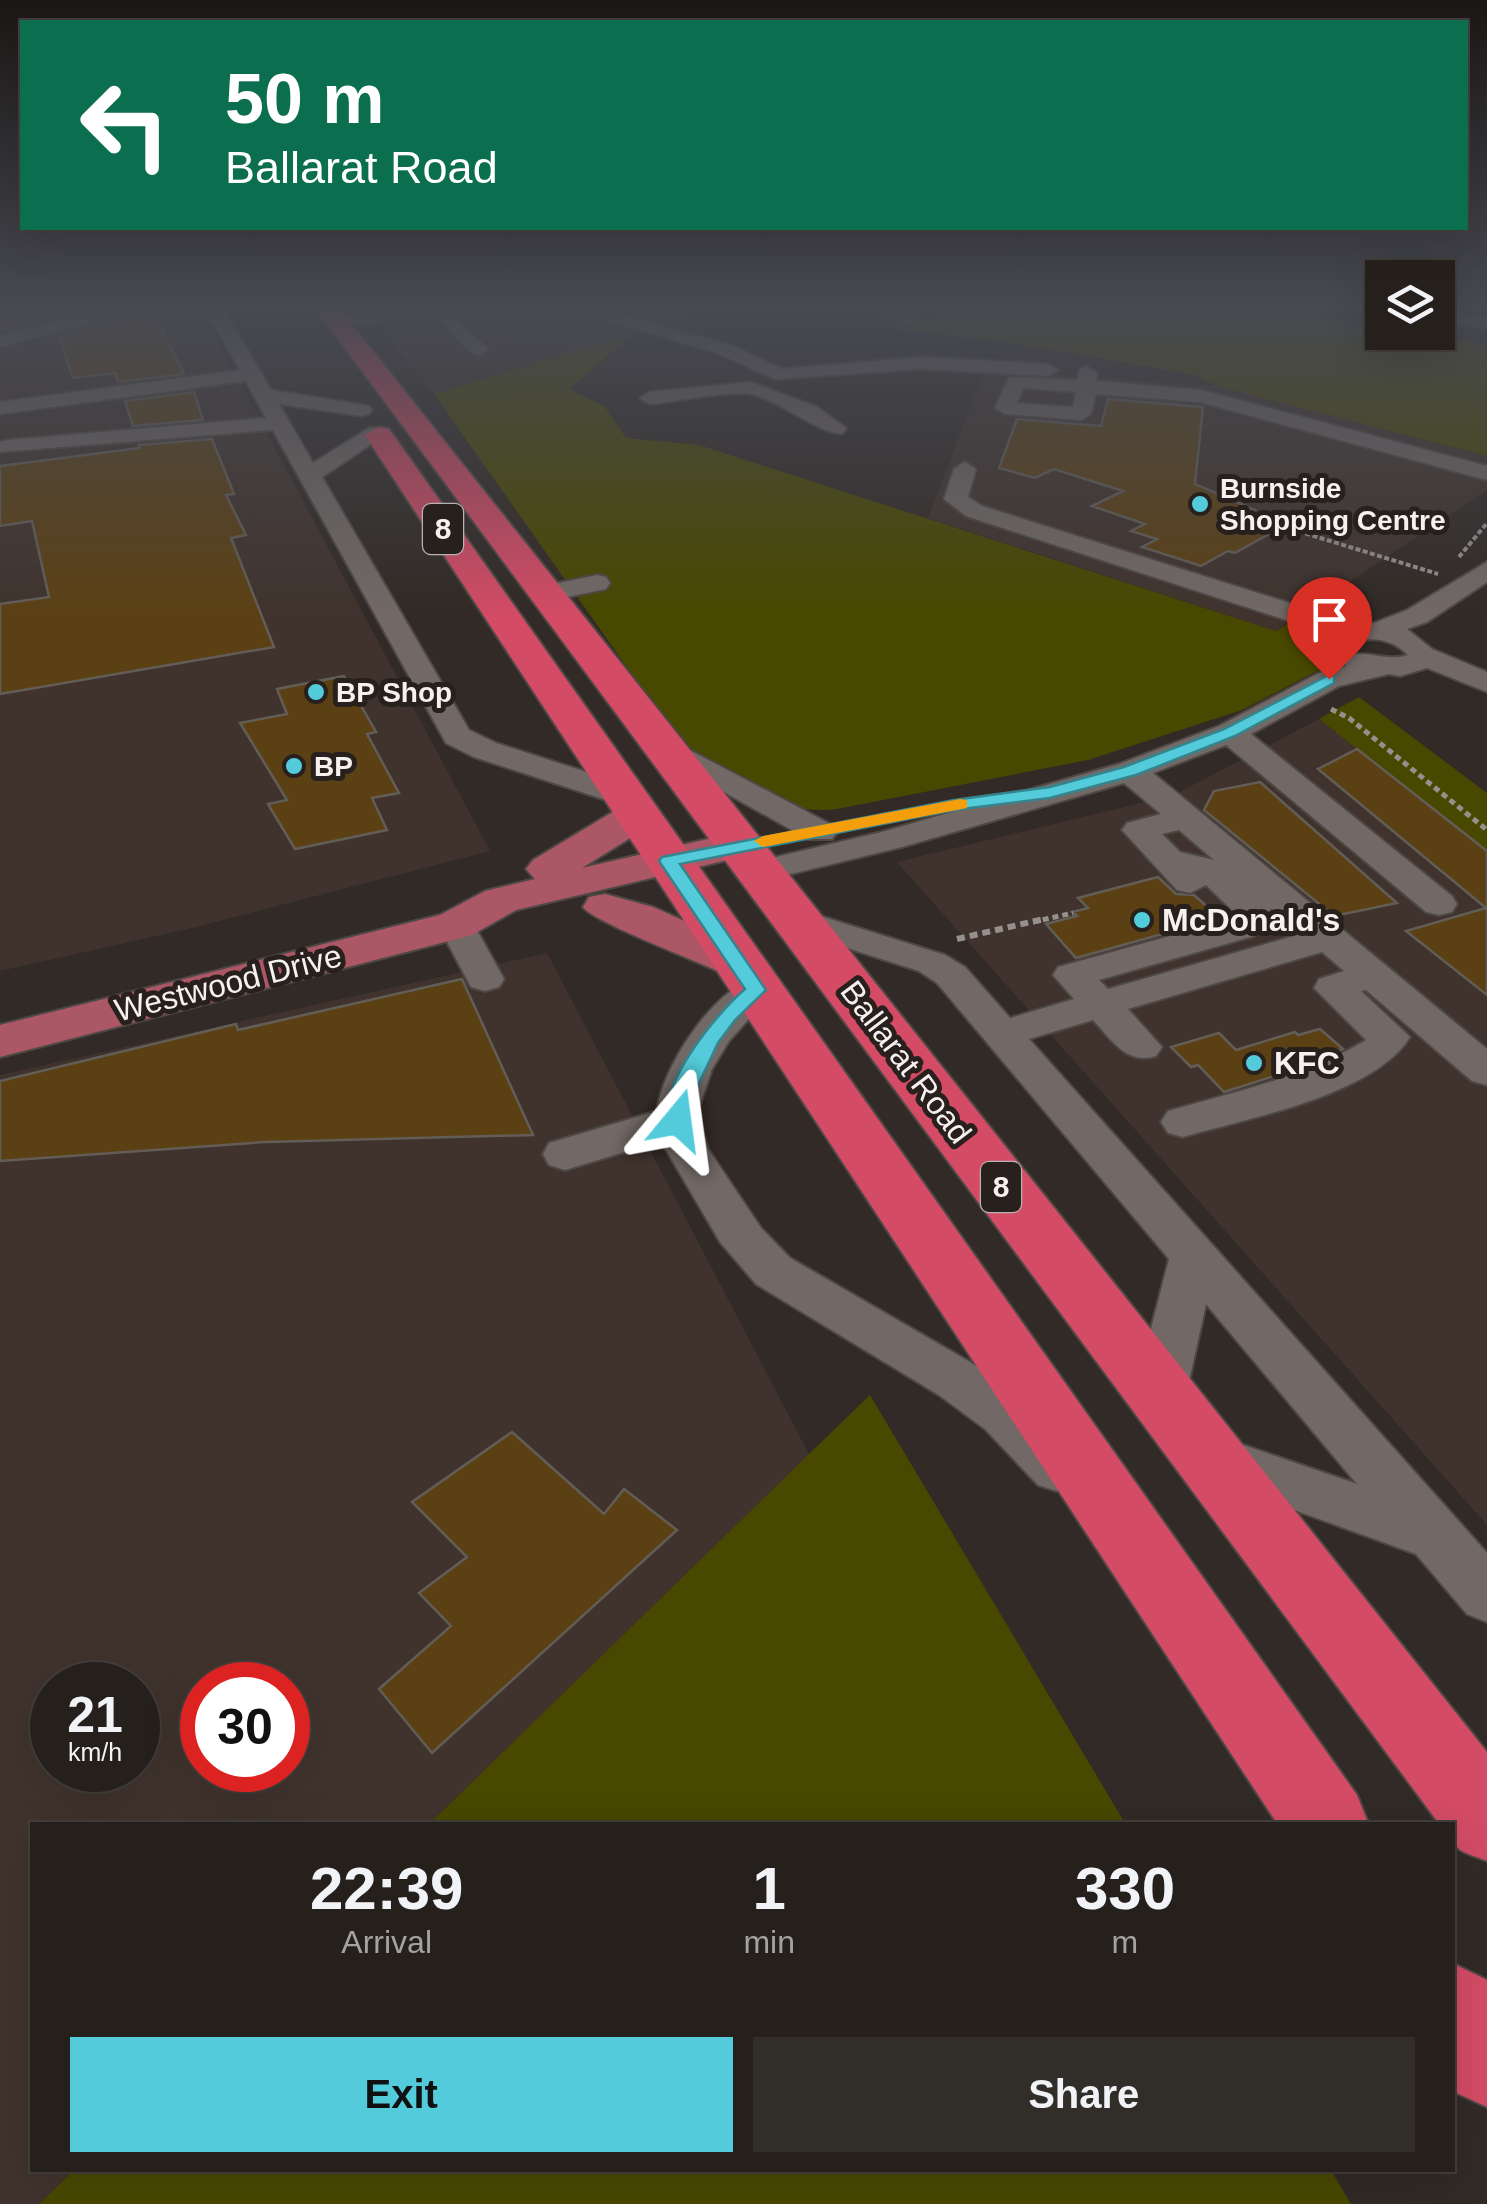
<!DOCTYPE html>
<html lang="en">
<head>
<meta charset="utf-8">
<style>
  body { margin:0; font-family:Helvetica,sans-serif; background:#312d29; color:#f1f3f6; height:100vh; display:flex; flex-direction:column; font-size:38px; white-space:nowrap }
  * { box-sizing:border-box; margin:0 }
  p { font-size:32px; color:#a3a3a3 }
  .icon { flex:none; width:55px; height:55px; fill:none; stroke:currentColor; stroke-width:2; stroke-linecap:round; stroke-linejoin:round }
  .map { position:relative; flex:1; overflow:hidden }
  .drawer { position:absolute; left:30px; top:1822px; width:1425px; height:350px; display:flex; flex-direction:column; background:#25201c; border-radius:0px; box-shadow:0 10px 40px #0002,0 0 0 2px #423e3b }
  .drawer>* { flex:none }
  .hud { position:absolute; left:20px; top:20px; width:1448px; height:210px; border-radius:0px; box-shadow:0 10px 40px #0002,0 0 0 2px #423e3b; background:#0b6e4f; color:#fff; overflow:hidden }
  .controls { position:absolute; left:1365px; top:260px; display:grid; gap:20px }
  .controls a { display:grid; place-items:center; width:90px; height:90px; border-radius:0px; background:#25201c; box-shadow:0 10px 40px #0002,0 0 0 2px #423e3b; font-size:50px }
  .speed { position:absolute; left:30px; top:1662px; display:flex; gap:20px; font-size:50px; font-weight:700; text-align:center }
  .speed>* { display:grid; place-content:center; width:130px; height:130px; border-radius:50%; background:#25201c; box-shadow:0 10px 40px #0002,0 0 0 2px #423e3b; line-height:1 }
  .speed small { font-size:25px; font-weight:400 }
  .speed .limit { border:15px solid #d22; background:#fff; color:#111 }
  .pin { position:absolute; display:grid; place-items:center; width:85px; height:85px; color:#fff; margin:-102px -42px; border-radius:50% 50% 50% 0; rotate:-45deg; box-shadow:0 0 10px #0007 }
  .pin .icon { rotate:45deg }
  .me { position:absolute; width:110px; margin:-55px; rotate:16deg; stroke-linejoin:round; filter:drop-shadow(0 0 8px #0008) }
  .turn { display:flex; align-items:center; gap:35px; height:210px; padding:0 40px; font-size:45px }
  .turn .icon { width:130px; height:130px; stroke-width:2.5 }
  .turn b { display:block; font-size:70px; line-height:85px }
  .eta { display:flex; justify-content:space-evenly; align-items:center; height:170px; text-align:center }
  .eta b { font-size:60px; font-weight:600; line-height:70px }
  .button { display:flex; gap:20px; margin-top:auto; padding:20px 40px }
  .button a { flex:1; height:115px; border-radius:0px; background:#53cbda; color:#111; font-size:40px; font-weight:600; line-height:115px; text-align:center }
  .button a+a { background:#312d29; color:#f1f3f6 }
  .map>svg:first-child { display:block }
</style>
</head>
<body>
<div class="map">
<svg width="1487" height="2204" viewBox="0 0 1487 2204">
  <rect width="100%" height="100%" fill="#312a26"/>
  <path fill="#40332d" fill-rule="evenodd" d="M0 306H199L490 851 192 928 0 971Z
    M361 306H722L434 394Z
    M985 368 1217 386 1487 456V490L1276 631 928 518Z
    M1319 719 1487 851V1525L897 862 1174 795Z
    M547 953 809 1454 428 1825H32V2170H74L39 2204H0V1075ZM52 1685H138V1770H52ZM202 1685H288V1770H202Z"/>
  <path fill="#494800" d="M1012 306H1258L1382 328V332L1412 333 1487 345V456L1217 386 1195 375 1019 344 873 326Z
    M634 333 569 389 605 407 626 438 699 445 1276 631 1291 622 1323 639 1332 653 1323 668 1242 710 1088 760 837 809C779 817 725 779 681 744L434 394Z
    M1359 697 1487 793V851L1319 719Z
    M870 1395 1126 1825H428L809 1454Z
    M74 2170H1331L1351 2204H39Z"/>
  <path fill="#5b4014" stroke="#625d56" stroke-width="2.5" d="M0 306H107L0 331Z
    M153 311 184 374 118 382 115 373 73 378 59 336Z
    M194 392 203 420 133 426 125 401Z
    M1108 399 1203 407 1195 484 1255 510 1242 517 1280 528 1235 553 1228 551 1201 566 1142 547 1157 539 1131 531 1145 524 1092 506 1123 491 1054 469 1035 478 999 468 1017 419 1101 426Z
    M212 439 234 494 226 495 246 535 231 538 274 647 0 694V604L49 597 32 521 0 526V466L140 448 139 445Z
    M344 676 376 732 367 734 399 793 372 798 387 830 295 849 268 804 287 800 240 723 287 714 277 689Z
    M1357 749 1487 851V995L1406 931 1486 908 1318 769Z
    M1260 782 1278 798 1397 903 1334 916 1204 810 1214 791Z
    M1158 877 1176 894 1194 895 1220 918 1076 958 1046 924 1077 916 1072 912 1088 908 1078 898Z
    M462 979 533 1135 265 1142 0 1161V1081L236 1024 238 1030Z
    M1320 1029 1343 1049 1293 1070 1224 1092 1198 1065 1191 1067 1171 1047 1219 1033 1236 1050 1295 1032 1298 1035Z
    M512 1432 604 1514 624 1489 677 1530 432 1753 379 1689 451 1626 419 1593 467 1557 412 1502Z"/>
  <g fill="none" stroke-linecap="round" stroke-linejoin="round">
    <g stroke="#4e4845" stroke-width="4">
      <path id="minor" d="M125 306H158L0 347V335Z
        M204 306H222L271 390 369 406 372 410 369 414 362 416 279 404 313 463 369 428H385L388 433 322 477 469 730 496 743 633 787 637 794 633 801H609L474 757 446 743 273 430 0 452V442L8 440 266 418 246 381 0 414V402L240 370Z
        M406 306H454L447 311 488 349 479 355 472 353 441 322 426 314 336 327 327 322 336 317Z
        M560 306H590L731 345 782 369 921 357 1048 364 1058 370 1048 376 921 369 775 379 717 353Z
        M873 306H896L916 319 913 323H901Z
        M992 306H1011L1012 307 1003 312Z
        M1370 306H1382V312L1373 310Z
        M1438 311 1487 318V328L1438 321Z
        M1087 367 1097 373 1096 381 1201 390 1487 466V480L1200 402 1096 394 1091 414 1081 420 1005 414 995 408 1009 377 1077 380 1080 369ZM1023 388 1076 392 1073 407 1017 403Z
        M750 382 817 407 846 428 843 433C824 437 775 398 751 394 729 390 675 402 650 404L640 398 650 392Z
        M965 462 976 469 968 497 982 506 1356 624 1374 623 1407 610 1487 562V582L1427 622 1407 629 1432 649 1487 672V692L1427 668 1400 676 1389 674 1339 686 1251 734 1452 896 1457 904 1452 912 1439 915 1426 912 1226 745 1153 773 1487 1049V1085L1472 1081 1366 990 1361 991 1410 1037C1373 1096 1248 1118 1183 1137L1168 1133 1161 1122 1168 1111C1235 1092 1305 1077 1366 1040L1314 988 1319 979 1344 971 1322 952 1128 1009 1162 1047 1156 1056C1126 1065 1112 1040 1093 1020L1029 1039 1487 1553V1622L1467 1614 1416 1554 1195 1474 1187 1458 1195 1442 1214 1435 1357 1484 1206 1304 1186 1395 1178 1410 1160 1416 1142 1410 1134 1395 1169 1259 937 983 919 971 785 928 780 920 785 912 798 909 945 955 965 967 1010 1018 1074 999 1053 975 1058 967 1228 920 1235 913 1206 885 1190 893 1177 890 1122 830 1127 823 1161 814 1124 783 902 847 758 882 746 878 740 871 746 864 882 832 1119 764 1219 726 1319 673 1346 666 1343 661 1347 655C1367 650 1388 662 1408 655 1393 640 1374 636 1354 642L1349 654H1329L1325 648 1329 634 966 516 944 499 954 469ZM1179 830 1214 860 1180 852 1162 834ZM1270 908 1301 934 1108 989 1099 980 1254 936 1272 915Z
        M597 575 606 577 610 583 606 589 548 601 535 593 539 587Z
        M665 737 832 825 837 832 832 839H808L654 753 649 746 654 739Z
        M456 914 469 917 474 925 504 979 499 987 485 991 471 987 438 925 443 917Z
        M756 978 770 981 775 990 729 1041 712 1069 699 1107 700 1125 708 1149 761 1228 790 1258 975 1365 1021 1399 1076 1451 1084 1468 1076 1485 1057 1491 1038 1485 985 1429 939 1395 756 1284 720 1242 661 1141 565 1170 549 1165 543 1154 549 1143 657 1111C662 1068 713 989 756 978Z"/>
    </g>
    <g stroke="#4e4845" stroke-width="4">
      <path id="major" d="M636 804 651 807 657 816 651 825 582 868 738 832 753 836 759 845 753 854 516 910 472 935 0 1057V1025L440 915 485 891 535 879 526 869 533 860 621 807Z
        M605 894 653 907 752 951 759 961 752 971 735 975 718 971C694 960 592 921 583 907L589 897Z"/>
    </g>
    <g stroke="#4e4845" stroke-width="4">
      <path id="highway" d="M314 306H337L1487 1752V1861C1463 1851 1452 1854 1452 1825H1440Z
        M379 427 389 429 1357 1795 1369 1825H1278L365 435Z
        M1452 1963 1487 1980V2107L1452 2091Z"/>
    </g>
    <path stroke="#96908d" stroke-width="4" stroke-dasharray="5 2.5" stroke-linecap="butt" d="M1291 529 1438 574
      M1459 557 1487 523"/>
    <path stroke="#96908d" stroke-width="5" stroke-dasharray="6 4" stroke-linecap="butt" d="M1331 709 1349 718 1487 830
      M1033 922 1073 913"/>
    <path stroke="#96908d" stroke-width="6" stroke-dasharray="8 5" stroke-linecap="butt" d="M957 939 1044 919"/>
    <use href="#minor" fill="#726966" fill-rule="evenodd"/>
    <use href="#major" fill="#ac5765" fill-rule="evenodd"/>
    <use href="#highway" fill="#d34b65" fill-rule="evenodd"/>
  </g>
  <linearGradient id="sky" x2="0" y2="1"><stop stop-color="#1b1715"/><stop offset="0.5" stop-color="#484a52"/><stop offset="1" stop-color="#484a52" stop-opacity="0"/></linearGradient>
  <rect width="1487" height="615" fill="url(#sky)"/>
  <path fill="#53cbda" stroke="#36848e" stroke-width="2.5" d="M1329 675 1334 676V683L1235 736 1136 775 1050 798 954 810 680 864 766 990 735 1020 718 1043 692 1098 686 1126H670C653 1089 718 1012 745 989L659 861 662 857 954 800 1050 787 1124 767 1224 729Z"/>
  <path fill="#f59e0b" d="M960 799 967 800V808L763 847 754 841 763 836Z"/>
  <g fill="#53cbda" stroke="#27201d" stroke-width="4">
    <circle cx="1200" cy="504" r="10"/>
    <circle cx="316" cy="692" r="10"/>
    <circle cx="294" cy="766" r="10"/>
    <circle cx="1142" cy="920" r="10"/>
    <circle cx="1254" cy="1063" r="10"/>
  </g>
  <g text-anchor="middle" stroke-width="10" stroke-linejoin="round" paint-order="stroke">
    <g font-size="28" font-weight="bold" fill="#f6f1ef" stroke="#27201d" text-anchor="start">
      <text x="1220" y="498">Burnside<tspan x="1220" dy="32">Shopping Centre</tspan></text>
      <text x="336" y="702">BP Shop</text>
      <text x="314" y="776">BP</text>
    </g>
    <g fill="#27201d" stroke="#b8b2b0" stroke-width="2.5">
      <rect x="423" y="504" width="40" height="50" rx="8"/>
      <rect x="981" y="1162" width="40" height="50" rx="8"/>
    </g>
    <g font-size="30" font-weight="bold" fill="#f6f1ef">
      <text x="443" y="539">8</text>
      <text x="1001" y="1197">8</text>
    </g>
    <g font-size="32" font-weight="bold" fill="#f6f1ef" stroke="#27201d" text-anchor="start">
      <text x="1162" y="931">McDonald's</text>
      <text x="1274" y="1074">KFC</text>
    </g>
    <g font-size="32" fill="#f6f1ef" stroke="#27201d">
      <text transform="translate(228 983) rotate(-14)" y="11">Westwood Drive</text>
      <text transform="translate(906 1062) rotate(53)" y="11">Ballarat Road</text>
    </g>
  </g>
</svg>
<div class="controls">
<a><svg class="icon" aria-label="layers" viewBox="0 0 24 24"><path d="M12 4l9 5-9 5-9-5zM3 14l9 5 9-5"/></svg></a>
</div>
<div class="speed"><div>21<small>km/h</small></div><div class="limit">30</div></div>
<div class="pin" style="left:1329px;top:679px;background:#d93025"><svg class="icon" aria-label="arrive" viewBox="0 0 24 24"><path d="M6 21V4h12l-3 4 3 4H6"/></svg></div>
<svg class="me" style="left:678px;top:1120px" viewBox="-20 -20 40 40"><path d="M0-17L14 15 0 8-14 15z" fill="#53cbda" stroke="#fff" stroke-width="4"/></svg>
<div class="hud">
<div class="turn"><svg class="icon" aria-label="left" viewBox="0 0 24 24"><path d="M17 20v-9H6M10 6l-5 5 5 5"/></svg><div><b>50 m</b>Ballarat Road</div></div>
</div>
<section class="drawer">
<div class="eta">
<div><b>22:39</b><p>Arrival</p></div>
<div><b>1</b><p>min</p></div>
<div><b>330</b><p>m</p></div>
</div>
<div class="button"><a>Exit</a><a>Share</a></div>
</section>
</div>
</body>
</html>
